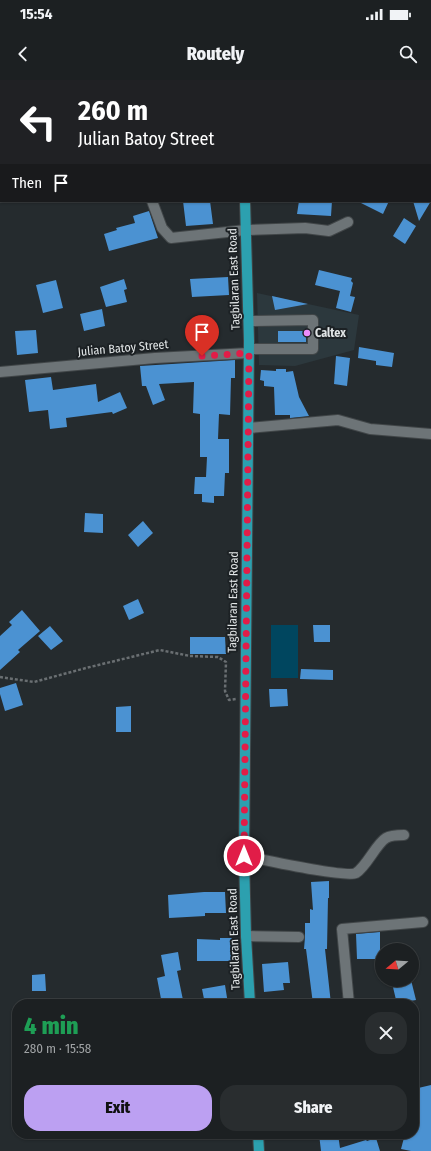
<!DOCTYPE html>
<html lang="en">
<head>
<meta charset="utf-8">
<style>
  body { margin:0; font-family:"Fira Sans Condensed",sans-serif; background:#292d2f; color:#f1f3f6; height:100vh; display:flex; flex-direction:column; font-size:15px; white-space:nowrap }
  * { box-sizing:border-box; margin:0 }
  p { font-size:13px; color:#a0a3a5 }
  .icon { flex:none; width:22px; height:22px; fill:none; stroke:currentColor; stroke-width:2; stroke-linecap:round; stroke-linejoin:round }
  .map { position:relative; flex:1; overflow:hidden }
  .side { position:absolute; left:12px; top:919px; width:407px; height:140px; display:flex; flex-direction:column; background:#1c2022; border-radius:16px; box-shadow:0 1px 3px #0004,0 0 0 1px #3a3e40 }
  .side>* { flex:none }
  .top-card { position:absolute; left:0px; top:0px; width:431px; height:122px; box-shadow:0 1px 3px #0004,0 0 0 1px #3a3e40; background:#202124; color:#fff; overflow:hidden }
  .needle { width:26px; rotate:252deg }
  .fabs { position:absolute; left:375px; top:863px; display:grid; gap:8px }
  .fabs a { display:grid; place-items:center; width:44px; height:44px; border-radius:50%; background:#1c2022; box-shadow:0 1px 3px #0004,0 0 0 1px #3a3e40; font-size:20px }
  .pin { position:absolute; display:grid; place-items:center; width:34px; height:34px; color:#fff; margin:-41px -17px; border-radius:50% 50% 50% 0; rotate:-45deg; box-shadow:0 0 4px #0007 }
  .pin .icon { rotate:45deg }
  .me { position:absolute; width:44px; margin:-22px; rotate:0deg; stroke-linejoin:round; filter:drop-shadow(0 0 3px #0008) }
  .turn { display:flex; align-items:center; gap:14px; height:84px; padding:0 12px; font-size:18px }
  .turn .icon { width:52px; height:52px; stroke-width:2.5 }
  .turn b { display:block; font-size:28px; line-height:34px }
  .then { display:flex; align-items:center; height:38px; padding:0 12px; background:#0003; gap:8px; font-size:15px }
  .round { display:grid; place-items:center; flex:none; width:42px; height:42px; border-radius:16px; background:#292d2f }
  .headline { display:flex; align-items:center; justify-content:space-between; height:68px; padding:0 12px }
  h1 { font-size:24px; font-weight:800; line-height:30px; color:#1e9e55 }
  .primary-button { display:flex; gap:8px; margin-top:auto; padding:8px 12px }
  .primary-button a { flex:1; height:46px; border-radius:16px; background:#bca0f2; color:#111; font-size:16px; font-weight:800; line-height:46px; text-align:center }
  .primary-button a+a { background:#292d2f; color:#f1f3f6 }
  .status { display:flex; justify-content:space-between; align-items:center; height:28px; padding:0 20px; background:#1c2022; direction:ltr }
  .status svg { height:11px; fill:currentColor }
  header { display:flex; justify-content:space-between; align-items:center; height:52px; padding:0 12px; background:#1c2022; font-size:18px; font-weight:800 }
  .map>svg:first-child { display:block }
</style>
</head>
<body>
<div class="status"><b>15:54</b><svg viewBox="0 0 49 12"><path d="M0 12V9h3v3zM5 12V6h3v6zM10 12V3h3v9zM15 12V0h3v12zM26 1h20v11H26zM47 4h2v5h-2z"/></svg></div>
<header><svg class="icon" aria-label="back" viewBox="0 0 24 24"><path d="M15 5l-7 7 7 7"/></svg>Routely<svg class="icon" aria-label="search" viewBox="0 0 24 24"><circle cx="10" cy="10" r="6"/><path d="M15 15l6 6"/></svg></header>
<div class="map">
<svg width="431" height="1071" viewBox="0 0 431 1071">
  <rect width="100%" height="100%" fill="#252b2e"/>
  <path fill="#2c383d" d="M257 213 359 235 354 270 295 286 259 285Z"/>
  <path fill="#00465f" d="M271 545H298V598H271Z"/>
  <path fill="#4b92d2" d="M183 121H210L213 144 186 146Z
    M299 121H332L331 136 297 134Z
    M357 121H389L383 134Z
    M413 121H431L419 141Z
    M149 131 158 158 109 171 104 154 117 150 116 148 135 143 133 136Z
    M404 138 416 146 405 164 393 156Z
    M319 190 352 198 351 201 353 203 350 216 355 217 351 232 336 228 340 211 315 205Z
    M228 197 229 215 192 217 190 199Z
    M124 199 127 209 124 210 127 222 106 227 100 207Z
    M56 200 63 228 43 233 36 205Z
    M272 216 308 224 275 230Z
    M102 229 105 246 84 251 80 234Z
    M36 250 38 273 17 275 15 251Z
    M278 251H306V262H278Z
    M359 267 394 273 392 287 376 285V281L358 278Z
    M336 276 350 278 347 306 334 304Z
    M235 280V298H231L230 335 219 334 218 359H229V393H225L224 416H214V423L202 422V414H194L195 397H206L207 377H200V334L193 333 194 302 159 304 165 320 153 325 146 306H142L140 286Z
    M276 289H286V292L293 291 299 317 309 336 290 338V335H275L274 307 264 306V301L260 300 261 290 276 291Z
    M51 297 53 310 96 304 98 322 120 312 127 328 113 334 112 332 66 338 67 347 50 349 48 330 29 332 25 300Z
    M85 433 103 434V453L84 452Z
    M143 441 153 453 138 467 128 455Z
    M138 519 144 533 129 540 123 526Z
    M22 530 40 551 18 570 20 572 0 590V556L12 545 9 542Z
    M313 545H330V562H314Z
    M50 546 63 561 51 570 38 556Z
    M190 557H225L226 574H190Z
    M301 589 333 590V600L300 599Z
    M16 603 23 625 5 631 0 614V608Z
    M269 609H287L288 626 270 627Z
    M131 626V652H116V627Z
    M329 801V818H328L327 869H325L331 924H313L306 869H304L305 857V843H310V829L313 830 311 802Z
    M204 812H225L226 833H205V836L169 838 168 815Z
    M380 852V879H357L356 854Z
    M220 858H232V881H197V859L220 860Z
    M178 872 181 890 177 891 183 920 162 924 157 898 165 896 161 875Z
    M288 882 290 903H283L284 910 264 912 262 884Z
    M45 894 46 911H32V895Z
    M404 900H411L416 920 410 921 411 924H397L392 903Z
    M225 905 228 924H205L202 909Z
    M431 1005V1071H411L401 1069 405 1054H414V1009Z
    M319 1054H338L340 1068 366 1060 367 1061 376 1058 380 1071H321Z"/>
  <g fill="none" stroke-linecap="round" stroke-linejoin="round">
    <g stroke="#414648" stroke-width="12">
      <path id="minor" d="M394 0 395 1
        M152 121 162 148 171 158 246 150 305 148 329 151 348 142
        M249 241 313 240V269H249
        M0 292 155 278 249 273
        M249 348 338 340 370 349 431 354
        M244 776C260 779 346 798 356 793 367 786 376 764 386 758 391 755 398 755 404 755
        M246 856 299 857
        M349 924 342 849 423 842"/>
    </g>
    <g stroke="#414648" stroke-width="12">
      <path id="major" d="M241 0V1
        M245 121 249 261 244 776 246 856 250 924
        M258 1054 259 1071"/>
    </g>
    <path stroke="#6a6f72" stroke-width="2.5" stroke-dasharray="3 2" stroke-linecap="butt" d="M0 597 34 602 86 588 160 570 190 576 218 577 226 582 225 611 229 620 236 619"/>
    <use href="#minor" stroke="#6d7477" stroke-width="10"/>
    <use href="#major" stroke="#2ca0af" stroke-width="10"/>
  </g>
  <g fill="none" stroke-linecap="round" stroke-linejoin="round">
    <path stroke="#e11d48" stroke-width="7" stroke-dasharray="0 12.6" d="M202 276 249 273 244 776"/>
  </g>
  <circle fill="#ec8cfb" stroke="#1c2124" stroke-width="1.5" cx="307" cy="253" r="4"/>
  <g text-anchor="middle" stroke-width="4" stroke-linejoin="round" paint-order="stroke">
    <g font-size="12" fill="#e2e6e7" stroke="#1c2124">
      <text transform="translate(234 199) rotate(-92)" y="4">Tagbilaran East Road</text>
      <text transform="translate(123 268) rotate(-5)" y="4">Julian Batoy Street</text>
      <text transform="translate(233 522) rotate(-89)" y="4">Tagbilaran East Road</text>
      <text transform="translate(234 859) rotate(-92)" y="4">Tagbilaran East Road</text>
    </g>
    <g font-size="12" font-weight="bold" fill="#e2e6e7" stroke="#1c2124" text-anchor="start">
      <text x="315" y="257">Caltex</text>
    </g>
  </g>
</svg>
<div class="fabs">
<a><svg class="needle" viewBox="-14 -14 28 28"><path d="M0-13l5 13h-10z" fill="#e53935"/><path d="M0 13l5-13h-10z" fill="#a0a3a5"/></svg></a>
</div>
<div class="pin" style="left:202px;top:276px;background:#d93025"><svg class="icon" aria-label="arrive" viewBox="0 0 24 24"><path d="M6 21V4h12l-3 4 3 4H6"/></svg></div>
<svg class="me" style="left:244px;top:776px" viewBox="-20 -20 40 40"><circle r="17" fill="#e11d48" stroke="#fff" stroke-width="3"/><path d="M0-11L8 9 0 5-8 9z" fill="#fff"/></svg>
<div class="top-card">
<div class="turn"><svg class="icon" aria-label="left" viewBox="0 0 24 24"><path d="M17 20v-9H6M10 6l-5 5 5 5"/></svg><div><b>260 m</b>Julian Batoy Street</div></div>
<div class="then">Then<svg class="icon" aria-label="arrive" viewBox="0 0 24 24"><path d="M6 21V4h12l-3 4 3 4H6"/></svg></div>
</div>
<section class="side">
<div class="headline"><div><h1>4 min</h1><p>280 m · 15:58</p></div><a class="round"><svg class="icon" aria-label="close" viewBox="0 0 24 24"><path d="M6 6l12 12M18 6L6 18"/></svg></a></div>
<div class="primary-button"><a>Exit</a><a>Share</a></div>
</section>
</div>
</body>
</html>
